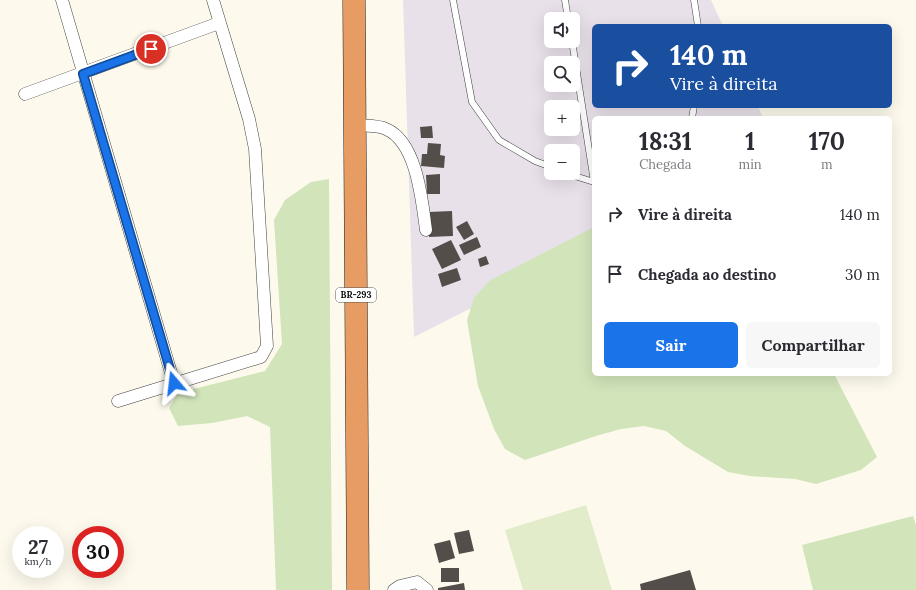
<!DOCTYPE html>
<html lang="pt">
<head>
<meta charset="utf-8">
<style>
  body { margin:0; font-family:Lora,serif; background:#f7f7f7; color:#2b2b33; height:100vh; display:flex; flex-direction:column; font-size:15px; white-space:nowrap }
  * { box-sizing:border-box; margin:0 }
  p { font-size:13px; color:#7c7c81 }
  .icon { flex:none; width:22px; height:22px; fill:none; stroke:currentColor; stroke-width:2; stroke-linecap:round; stroke-linejoin:round }
  .map { position:relative; flex:1; overflow:hidden }
  .panel { position:absolute; left:592px; top:116px; width:300px; height:260px; display:flex; flex-direction:column; background:#fff; border-radius:6px; box-shadow:0 4px 16px #0002 }
  .panel>* { flex:none }
  .hud { position:absolute; left:592px; top:24px; width:300px; height:84px; border-radius:6px; box-shadow:0 4px 16px #0002; background:#1a4fa0; color:#fff; overflow:hidden }
  .fabs { position:absolute; left:544px; top:12px; display:grid; gap:8px }
  .fabs a { display:grid; place-items:center; width:36px; height:36px; border-radius:6px; background:#fff; box-shadow:0 4px 16px #0002; font-size:20px }
  .speed { position:absolute; left:12px; top:526px; display:flex; gap:8px; font-size:20px; font-weight:700; text-align:center }
  .speed>* { display:grid; place-content:center; width:52px; height:52px; border-radius:50%; background:#fff; box-shadow:0 4px 16px #0002; line-height:1 }
  .speed small { font-size:10px; font-weight:400 }
  .speed .limit { border:6px solid #d22; background:#fff; color:#111 }
  .pin { position:absolute; display:grid; place-items:center; width:34px; height:34px; color:#fff; margin:-17px; border:2px solid #fff; border-radius:50%; box-shadow:0 1px 4px #0007 }
  .me { position:absolute; width:44px; margin:-22px; rotate:343deg; stroke-linejoin:round; filter:drop-shadow(0 0 3px #0008) }
  .turn { display:flex; align-items:center; gap:14px; height:84px; padding:0 12px; font-size:18px }
  .turn .icon { width:52px; height:52px; stroke-width:2.5 }
  .turn b { display:block; font-size:28px; line-height:34px }
  .eta { display:flex; justify-content:space-evenly; align-items:center; height:68px; text-align:center }
  .eta b { font-size:24px; font-weight:700; line-height:28px }
  .action { display:flex; gap:8px; margin-top:auto; padding:8px 12px }
  .action a { flex:1; height:46px; border-radius:6px; background:#1a73e8; color:#fff; font-size:16px; font-weight:700; line-height:46px; text-align:center }
  .action a+a { background:#f7f7f7; color:#2b2b33 }
  ul { padding:0; list-style:none }
  li { display:flex; align-items:center; gap:12px; height:60px; padding:0 12px }
  li div { flex:1 }
  li b { display:block; font-size:15px }
  li em { font-style:normal }
  .map>svg:first-child { display:block }
</style>
</head>
<body>
<div class="map">
<svg width="916" height="590" viewBox="0 0 916 590">
  <rect width="100%" height="100%" fill="#fdfaed"/>
  <path fill="#e9e1ea" fill-rule="evenodd" d="M403 0H711L723 26H594V106H758L763 118H594V246L414 337ZM551 19H573V41H551ZM551 63H573V85H551ZM551 107H573V129H551ZM551 151H573V173H551Z"/>
  <path fill="#d1e4ba" d="M329 179 332 590H276L270 427 247 416 212 423 178 426 169 408 178 393 265 371 282 344 274 220 285 200 311 182Z
    M594 227V374H834L877 457 861 470 816 484 795 479 750 476 728 472 685 446 666 431 644 426 621 429 596 436 525 460 505 449 494 429 478 386 467 320 474 298 489 281Z
    M913 516 916 525V590H813L802 545Z"/>
  <path fill="#e2eccb" d="M586 505 612 590H523L505 530Z"/>
  <path fill="#544e4a" d="M432 126 433 138H421L420 127Z
    M428 143 441 144 440 155 445 156 444 168 421 166 422 154H427Z
    M440 174V194H427L426 175Z
    M452 211 453 236 429 237 428 212Z
    M467 221 474 234 464 240 456 227Z
    M477 237 481 247 464 255 459 245Z
    M451 240 461 260 442 269 432 249Z
    M486 256 489 264 480 267 478 259Z
    M457 268 461 280 442 287 438 274Z
    M469 530 474 551 459 554 454 533Z
    M450 540 455 558 439 563 434 544Z
    M441 568H459V582H441Z
    M690 570 696 590H641L640 584Z
    M464 583 465 590H438V588Z"/>
  <g fill="none" stroke-linecap="round" stroke-linejoin="round">
    <g stroke="#3f3f3f" stroke-width="7">
      <path id="lane" d="M453 0 472 102 499 140 535 161 551 167
        M565 0 568 19
        M694 0 698 26
        M572 41 594 182
        M692 118 694 106
        M565 173 594 182"/>
    </g>
    <g stroke="#3f3f3f" stroke-width="13">
      <path id="street" d="M62 0 174 383
        M25 94 219 23
        M356 125C365 126 378 125 386 129 417 142 422 201 426 230
        M118 401 261 357 267 346 255 149 249 119 213 0
        M394 590 400 586 417 582 427 590"/>
    </g>
    <g stroke="#1d1d1d" stroke-width="23">
      <path id="highway" d="M354 0 358 590"/>
    </g>
    <use href="#lane" stroke="#fff" stroke-width="6"/>
    <use href="#street" stroke="#fff" stroke-width="12"/>
    <use href="#highway" stroke="#e69c63" stroke-width="22"/>
  </g>
  <g fill="none" stroke-linecap="round" stroke-linejoin="round">
    <g stroke="#114b97" stroke-width="10">
      <path id="route" d="M151 49 83 74 174 383"/>
    </g>
    <use href="#route" stroke="#1a73e8" stroke-width="7"/>
  </g>
  <g text-anchor="middle" stroke-width="4" stroke-linejoin="round" paint-order="stroke">
    <rect fill="#fff" stroke="#555" stroke-width="1" x="336" y="288" width="40" height="14" rx="3"/>
    <g font-size="9" font-weight="bold" fill="#0c0c0c">
      <text x="356" y="298">BR-293</text>
    </g>
  </g>
</svg>
<div class="fabs">
<a><svg class="icon" aria-label="sound" viewBox="0 0 24 24"><path d="M4 9h4l5-4v14l-5-4H4zM17 9q2 3 0 6"/></svg></a>
<a><svg class="icon" aria-label="search" viewBox="0 0 24 24"><circle cx="10" cy="10" r="6"/><path d="M15 15l6 6"/></svg></a>
<a>+</a>
<a>−</a>
</div>
<div class="speed"><div>27<small>km/h</small></div><div class="limit">30</div></div>
<div class="pin" style="left:151px;top:49px;background:#d93025"><svg class="icon" aria-label="arrive" viewBox="0 0 24 24"><path d="M6 21V4h12l-3 4 3 4H6"/></svg></div>
<svg class="me" style="left:174px;top:383px" viewBox="-20 -20 40 40"><path d="M0-17L14 15 0 8-14 15z" fill="#1a73e8" stroke="#fff" stroke-width="4"/></svg>
<div class="hud">
<div class="turn"><svg class="icon" aria-label="right" viewBox="0 0 24 24"><path d="M7 20v-9h11M14 6l5 5-5 5"/></svg><div><b>140 m</b>Vire à direita</div></div>
</div>
<section class="panel">
<div class="eta">
<div><b>18:31</b><p>Chegada</p></div>
<div><b>1</b><p>min</p></div>
<div><b>170</b><p>m</p></div>
</div>
<ul>
<li><svg class="icon" aria-label="right" viewBox="0 0 24 24"><path d="M7 20v-9h11M14 6l5 5-5 5"/></svg><div><b>Vire à direita</b></div><em>140 m</em></li>
<li><svg class="icon" aria-label="arrive" viewBox="0 0 24 24"><path d="M6 21V4h12l-3 4 3 4H6"/></svg><div><b>Chegada ao destino</b></div><em>30 m</em></li>
</ul>
<div class="action"><a>Sair</a><a>Compartilhar</a></div>
</section>
</div>
</body>
</html>
